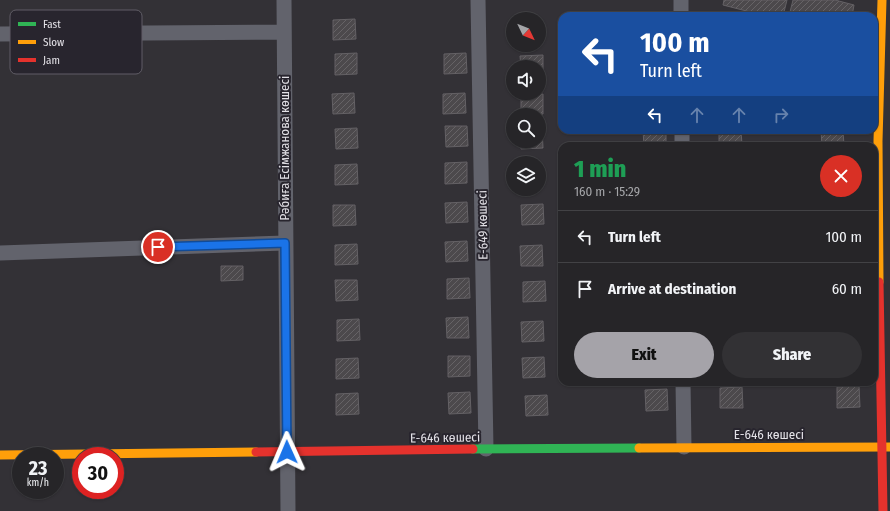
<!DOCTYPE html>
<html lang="en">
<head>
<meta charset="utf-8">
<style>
  body { margin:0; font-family:"Fira Sans Condensed",sans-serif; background:#323134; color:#f1f3f6; height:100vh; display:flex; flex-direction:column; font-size:15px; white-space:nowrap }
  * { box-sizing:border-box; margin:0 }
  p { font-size:13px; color:#a4a5a8 }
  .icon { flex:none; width:22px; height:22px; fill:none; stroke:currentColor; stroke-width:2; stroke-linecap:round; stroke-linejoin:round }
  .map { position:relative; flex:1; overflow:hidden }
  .drawer { position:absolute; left:558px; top:142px; width:320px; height:244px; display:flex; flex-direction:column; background:#262528; border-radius:12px; box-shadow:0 1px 3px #0004,0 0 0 1px #424245 }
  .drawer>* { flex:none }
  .top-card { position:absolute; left:558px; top:12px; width:320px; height:122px; border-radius:12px; box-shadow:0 1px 3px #0004,0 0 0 1px #424245; background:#1a4fa0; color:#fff; overflow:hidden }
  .needle { width:26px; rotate:133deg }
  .buttons { position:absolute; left:506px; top:12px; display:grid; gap:8px }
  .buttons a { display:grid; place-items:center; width:40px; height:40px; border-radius:50%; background:#262528; box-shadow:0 1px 3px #0004,0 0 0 1px #424245; font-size:20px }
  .speed { position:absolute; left:12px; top:447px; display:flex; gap:8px; font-size:20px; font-weight:700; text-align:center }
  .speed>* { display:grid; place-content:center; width:52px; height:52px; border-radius:50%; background:#262528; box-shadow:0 1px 3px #0004,0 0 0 1px #424245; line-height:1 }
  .speed small { font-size:10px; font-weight:400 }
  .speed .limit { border:6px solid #d22; background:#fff; color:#111 }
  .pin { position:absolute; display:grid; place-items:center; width:34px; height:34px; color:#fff; margin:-17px; border:2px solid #fff; border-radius:50%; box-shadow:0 1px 4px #0007 }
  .me { position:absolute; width:44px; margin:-22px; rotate:359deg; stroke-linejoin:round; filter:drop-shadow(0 0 3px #0008) }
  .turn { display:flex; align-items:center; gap:14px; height:84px; padding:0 16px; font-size:18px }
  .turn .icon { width:52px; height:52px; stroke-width:2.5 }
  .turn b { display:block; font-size:28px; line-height:34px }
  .lanes { display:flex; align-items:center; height:38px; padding:0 16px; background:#0003; justify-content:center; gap:20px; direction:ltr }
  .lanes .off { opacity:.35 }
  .round { display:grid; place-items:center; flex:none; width:42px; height:42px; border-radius:21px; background:#323134 }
  .head { display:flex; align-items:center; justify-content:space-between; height:68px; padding:0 16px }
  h1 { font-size:24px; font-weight:800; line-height:30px; color:#1e9e55 }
  .cta { display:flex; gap:8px; margin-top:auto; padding:8px 16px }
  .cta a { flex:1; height:46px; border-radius:24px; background:#a5a3a9; color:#111; font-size:16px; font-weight:800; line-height:46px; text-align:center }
  .cta a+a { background:#323134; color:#f1f3f6 }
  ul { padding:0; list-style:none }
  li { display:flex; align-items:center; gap:12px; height:52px; padding:0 16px; border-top:1px solid #424245 }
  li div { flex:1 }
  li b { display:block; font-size:15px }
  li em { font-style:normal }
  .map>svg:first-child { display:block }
</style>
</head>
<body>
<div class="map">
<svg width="890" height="511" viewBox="0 0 890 511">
  <defs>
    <pattern id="building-hatch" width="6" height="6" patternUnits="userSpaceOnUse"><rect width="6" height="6" fill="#4c494c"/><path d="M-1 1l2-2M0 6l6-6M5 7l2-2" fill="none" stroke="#666366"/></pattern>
  </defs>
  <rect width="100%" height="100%" fill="#333136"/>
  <path fill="url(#building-hatch)" stroke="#646165" d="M724 0H787L783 16H766L723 5Z
    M793 0H835L854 5 852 16H789Z
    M355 19 356 39 333 40V20Z
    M357 53V74L335 75V54Z
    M466 53 467 73 444 74V54Z
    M543 55V76H539V67H521L520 56Z
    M354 93 355 113 333 114 332 94Z
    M465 93 466 113 443 114V94Z
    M543 94V114L521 115V95Z
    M445 126H467L468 146 446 147Z
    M542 127 543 148 521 149V141H539V128Z
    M357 128 358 148 336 149 335 129Z
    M643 130H666V146H644Z
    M719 130H741L742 145 719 146Z
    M821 130H843L844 146H822Z
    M467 162V183L445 184V163Z
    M357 164 358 184 335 185V165Z
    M539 165H543L544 185H539Z
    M467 202 468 222 446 223 445 203Z
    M543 204 544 224 522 225 521 205Z
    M333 205H355L356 225 333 226Z
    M467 241 468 261 446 262 445 242Z
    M357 244 358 264 335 265V245Z
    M542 245 543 266H521L520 246Z
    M221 266H243V280L221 281Z
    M469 278 470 298 447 299V279Z
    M335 280H357L358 300 336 301Z
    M545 281 546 301 523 302V282Z
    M468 317 469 338H447L446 318Z
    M359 319 360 340 337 341V320Z
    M543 321 544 341 522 342 521 322Z
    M448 356H470V376L448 377Z
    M544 357 545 377 523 378 522 358Z
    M358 358 359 378 336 379V359Z
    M859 386 860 407 837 408V387Z
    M742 387 743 408H720V388Z
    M667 389 668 410 646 411 645 390Z
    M470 392 471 413 449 414 448 393Z
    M358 393 359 414 336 415V394Z
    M547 395 548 415 526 416 525 396Z"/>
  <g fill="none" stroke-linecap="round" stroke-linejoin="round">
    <path stroke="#62636c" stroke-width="15" d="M284 0 288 511
      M478 0 486 449
      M681 0V16
      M0 34 284 32
      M682 130V146
      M0 253 285 243
      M683 382 684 447"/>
    <path stroke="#30b455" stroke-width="9" d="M473 449 639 448"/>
    <path stroke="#ff9f0a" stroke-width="9" d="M879 282 878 141 882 0
      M639 448 890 447
      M0 455 256 452"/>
    <path stroke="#e5322d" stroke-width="9" d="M879 282 883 511
      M256 452 473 449"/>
  </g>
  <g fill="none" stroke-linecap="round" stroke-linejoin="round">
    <g stroke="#114b97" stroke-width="10">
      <path id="route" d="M158 247 285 243 287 452"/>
    </g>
    <use href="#route" stroke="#1a73e8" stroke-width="7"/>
  </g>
  <g text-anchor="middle" stroke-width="4" stroke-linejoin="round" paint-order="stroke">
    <g font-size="13" fill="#e3e1e7" stroke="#28252e">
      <text transform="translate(284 148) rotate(-90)" y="5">Рәбиға Есімжанова көшесі</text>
      <text transform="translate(482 225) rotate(-91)" y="5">Е-649 көшесі</text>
      <text x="769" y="439">Е-646 көшесі</text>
      <text transform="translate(445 437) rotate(-1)" y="5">Е-646 көшесі</text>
    </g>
  </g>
  <rect x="10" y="10" width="132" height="64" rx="6" fill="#28252e" stroke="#605d66" stroke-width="1"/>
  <rect x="18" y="22" width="18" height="4" fill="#30b455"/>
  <rect x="18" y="40" width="18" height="4" fill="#ff9f0a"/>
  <rect x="18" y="58" width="18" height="4" fill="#e5322d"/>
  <g font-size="11" fill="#e3e1e7">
    <text x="43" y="28">Fast</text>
    <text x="43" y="46">Slow</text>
    <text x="43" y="64">Jam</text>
  </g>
</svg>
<div class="buttons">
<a><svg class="needle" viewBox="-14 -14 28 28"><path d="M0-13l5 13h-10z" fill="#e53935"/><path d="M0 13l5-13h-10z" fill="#a4a5a8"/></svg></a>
<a><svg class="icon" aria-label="sound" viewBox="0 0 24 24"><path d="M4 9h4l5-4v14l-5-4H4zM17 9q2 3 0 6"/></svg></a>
<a><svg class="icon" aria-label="search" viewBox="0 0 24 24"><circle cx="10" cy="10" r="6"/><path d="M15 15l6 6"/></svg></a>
<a><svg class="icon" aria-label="layers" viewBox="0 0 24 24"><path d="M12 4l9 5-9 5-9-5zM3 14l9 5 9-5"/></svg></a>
</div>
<div class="speed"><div>23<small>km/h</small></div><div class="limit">30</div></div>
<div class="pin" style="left:158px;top:247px;background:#d93025"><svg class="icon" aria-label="arrive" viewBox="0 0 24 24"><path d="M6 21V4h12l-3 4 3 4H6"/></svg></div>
<svg class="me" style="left:287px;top:452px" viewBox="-20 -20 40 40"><path d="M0-17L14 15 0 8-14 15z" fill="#1a73e8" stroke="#fff" stroke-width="4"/></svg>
<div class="top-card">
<div class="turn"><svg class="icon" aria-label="left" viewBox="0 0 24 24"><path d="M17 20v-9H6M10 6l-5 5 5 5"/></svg><div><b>100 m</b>Turn left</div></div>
<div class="lanes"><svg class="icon" aria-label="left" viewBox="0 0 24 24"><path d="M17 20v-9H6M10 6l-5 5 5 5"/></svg><svg class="icon off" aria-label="ahead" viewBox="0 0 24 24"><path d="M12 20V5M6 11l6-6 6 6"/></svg><svg class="icon off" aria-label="ahead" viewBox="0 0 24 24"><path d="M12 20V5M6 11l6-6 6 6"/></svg><svg class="icon off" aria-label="right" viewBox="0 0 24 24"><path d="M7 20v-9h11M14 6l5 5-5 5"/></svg></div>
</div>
<section class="drawer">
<div class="head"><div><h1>1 min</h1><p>160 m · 15:29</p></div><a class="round" style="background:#d93025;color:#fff"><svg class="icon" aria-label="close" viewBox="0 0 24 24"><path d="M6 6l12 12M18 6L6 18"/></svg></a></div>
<ul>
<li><svg class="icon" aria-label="left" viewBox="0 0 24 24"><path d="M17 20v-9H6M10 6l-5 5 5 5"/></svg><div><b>Turn left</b></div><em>100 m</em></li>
<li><svg class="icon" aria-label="arrive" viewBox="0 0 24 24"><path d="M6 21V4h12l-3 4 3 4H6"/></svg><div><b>Arrive at destination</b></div><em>60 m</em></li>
</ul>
<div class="cta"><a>Exit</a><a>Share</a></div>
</section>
</div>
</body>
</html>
